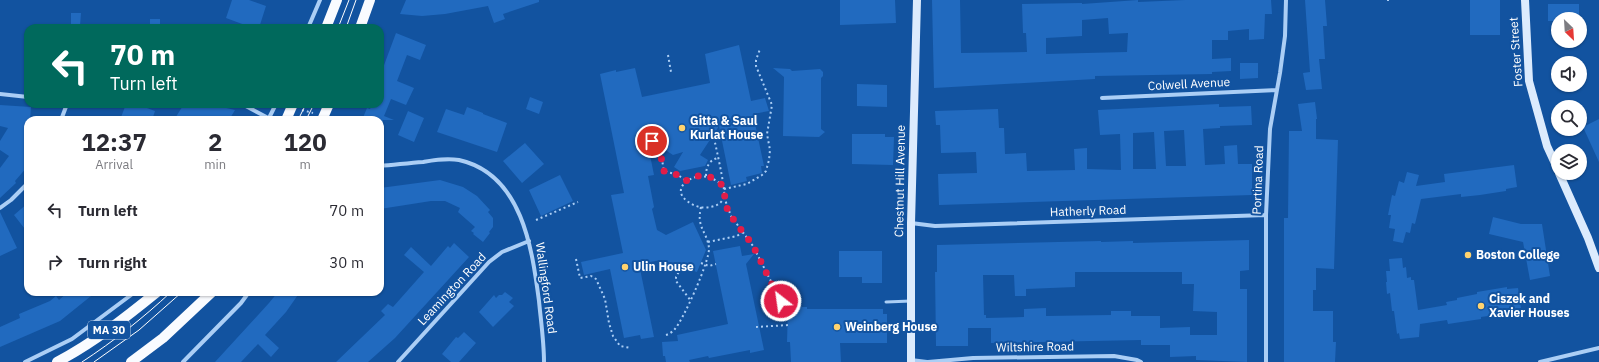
<!DOCTYPE html>
<html lang="en">
<head>
<meta charset="utf-8">
<style>
  body { margin:0; font-family:"IBM Plex Sans",sans-serif; background:#f7f7f7; color:#2b2b33; height:100vh; display:flex; flex-direction:column; font-size:15px; white-space:nowrap }
  * { box-sizing:border-box; margin:0 }
  p { font-size:13px; color:#7c7c81 }
  .icon { flex:none; width:22px; height:22px; fill:none; stroke:currentColor; stroke-width:2; stroke-linecap:round; stroke-linejoin:round }
  .map { position:relative; flex:1; overflow:hidden }
  .panel { position:absolute; left:24px; top:116px; width:360px; height:180px; display:flex; flex-direction:column; background:#fff; border-radius:12px; box-shadow:0 1px 3px #0004 }
  .panel>* { flex:none }
  .guide { position:absolute; left:24px; top:24px; width:360px; height:84px; border-radius:12px; box-shadow:0 1px 3px #0004; background:#00695c; color:#fff; overflow:hidden }
  .needle { width:26px; rotate:155deg }
  .buttons { position:absolute; left:1551px; top:12px; display:grid; gap:8px }
  .buttons a { display:grid; place-items:center; width:36px; height:36px; border-radius:50%; background:#fff; box-shadow:0 1px 3px #0004; font-size:20px }
  .pin { position:absolute; display:grid; place-items:center; width:34px; height:34px; color:#fff; margin:-17px; border:2px solid #fff; border-radius:50%; box-shadow:0 1px 4px #0007 }
  .me { position:absolute; width:44px; margin:-22px; rotate:330deg; stroke-linejoin:round; filter:drop-shadow(0 0 3px #0008) }
  .turn { display:flex; align-items:center; gap:14px; height:84px; padding:0 20px; font-size:18px }
  .turn .icon { width:52px; height:52px; stroke-width:2.5 }
  .turn b { display:block; font-size:28px; line-height:34px }
  .eta { display:flex; justify-content:space-evenly; align-items:center; height:68px; text-align:center }
  .eta b { font-size:24px; font-weight:700; line-height:28px }
  ul { padding:0; list-style:none }
  li { display:flex; align-items:center; gap:12px; height:52px; padding:0 20px }
  li div { flex:1 }
  li b { display:block; font-size:15px }
  li em { font-style:normal }
  .map>svg:first-child { display:block }
</style>
</head>
<body>
<div class="map">
<svg width="1599" height="362" viewBox="0 0 1599 362">
  <rect width="100%" height="100%" fill="#1253a0"/>
  <path fill="#216abf" fill-rule="evenodd" d="M232 0H249L266 6 259 28H253L226 18Z
    M406 0H539V2L503 14 505 19 494 23 488 6 445 14 422 16 400 14Z
    M840 0H895L896 23 840 25Z
    M932 0H960L961 53 1027 52 1026 33H1023L1022 4 1082 3V4L1138 0V2L1185 0H1271L1272 14H1265L1264 39 1249 40V29L1228 31V40H1212V59L1231 58V71L1212 72V74L1095 76V79L934 88ZM1108 18 1109 34 1128 33 1127 52 1046 54V38L1082 36V20Z
    M1305 0H1325L1327 26H1323L1325 59H1319L1322 89 1306 90 1303 73 1310 72Z
    M1470 0H1500V35H1470Z
    M1548 4H1579V19H1558V21H1548Z
    M71 13H81L80 26 71 25Z
    M150 19H160V28H150Z
    M396 33 426 45 420 60 407 55 397 81 414 88 406 105 391 99 384 116 394 120H383L380 126V120H362L367 108 370 109 373 104H380V76Z
    M739 45 751 101 765 98 769 111 753 114 764 166H761L762 173 746 177 747 181 731 185 719 126 700 155 708 160 705 166 680 171 674 167 683 152 673 155 650 140 652 152 649 150 654 175 648 176 654 207 652 209 657 230 666 235 693 222 706 250 697 272 661 260 639 264 654 337 641 339 640 335 624 338 610 269 584 275 581 262 623 253 611 195 624 193 600 74 616 70V72L635 68 642 97 710 83 705 54Z
    M1240 63H1258V78L1240 79Z
    M773 68 790 69 792 71 820 69 823 72V76L821 78V129L825 132 819 137 783 136 784 77Z
    M857 84 887 85V107L857 106Z
    M530 97 543 102 539 114 526 109Z
    M1315 102 1317 119H1316V139L1338 140 1334 269 1316 268V290H1313V311H1333V342H1336L1335 362H1284V218H1288L1289 131H1302L1298 104Z
    M126 104H136L155 111 152 120H120Z
    M184 104H209L235 110 229 120H174Z
    M1219 104V107L1251 106 1252 125 1220 126V128L1203 129 1205 165 1225 164 1224 146 1237 145 1238 164H1252V195L939 205 938 174 977 173 976 152 941 153 940 125H936L935 111 998 109 999 128H1004L1005 154 1026 153 1027 171 1075 170 1074 149 1087 148V169L1121 170 1120 134 1100 135 1098 110ZM1184 130 1186 166H1166L1164 131ZM1154 132 1156 169H1133V133Z
    M0 105 31 107 30 120H28V166L15 181 16 183 0 198V168L9 156 0 150V141L8 128 0 126Z
    M467 107 483 113V114L507 123 497 152 437 132 446 109 464 115Z
    M408 111 424 118 414 142 398 135Z
    M1599 119V162L1583 127Z
    M852 134H885V137H894L893 165 852 164Z
    M525 143 544 164 522 183 503 161Z
    M1514 165 1517 187 1506 189V191L1480 195 1461 197V194L1421 199 1415 224 1412 223 1410 233 1406 232 1403 243 1393 241 1395 229 1389 228 1391 215H1388L1392 195 1395 196 1399 181 1404 183 1407 172 1419 175 1416 186 1445 182 1444 174Z
    M560 175 573 201 541 216 529 190Z
    M440 180 463 187 477 196 490 210 488 212 493 218V227L489 232 490 233 483 242 473 234 474 233 471 231 475 227 458 212 460 208 445 201H431L380 209V188Z
    M28 203V233L14 215Z
    M0 212 17 248 0 256Z
    M1493 217 1521 224H1542L1550 276 1530 280 1523 242 1489 234Z
    M1249 240V270L1240 271V289H1247V362L1196 360V356L1170 357V345H1141V340L991 343V328H968V346H936L935 272H937V245L1101 241V242L1133 241V243ZM1075 272H1182V284H1194L1193 311 1217 312V335H1190V327L1160 328V316H1131V311H1111V315L1046 316V308L1024 309V317L986 318V315H984L983 275H1014L1015 296H1026V289L1075 287Z
    M454 243 469 257 395 338 368 362H336L385 315 381 311 388 304 393 307 424 272 404 255 411 247 431 266 448 246 450 248Z
    M740 246 742 256 754 254 746 264 764 350 750 353V350L709 358 708 356 689 360 690 362H666L665 356H663L662 342 678 341 677 335 728 324 713 251Z
    M839 251H882V283H862V277H839Z
    M1402 258 1403 268 1406 267 1407 278 1411 277V280H1414L1418 310 1447 305 1446 302 1457 300V298L1477 294V292L1507 287V289L1518 288 1521 308 1509 310V313L1481 317V319L1448 324 1447 320 1420 324 1419 337 1400 339 1399 333 1397 334 1394 311H1392L1390 293 1387 294 1386 282H1387L1386 271H1390L1389 259Z
    M68 292H96L60 321 0 347V327L20 318 19 314 50 301 56 296 59 300Z
    M278 292H300L286 312 265 335 279 348 271 357 258 344 241 362H215L269 303Z
    M505 292 513 298 509 302 514 306 493 327 479 312 494 295 496 298 499 295H502Z
    M796 307H807V309H883V314H887V343H840L841 362H791L790 342H787L788 309H796Z
    M464 332 476 343 459 362H451L442 354 456 337 458 338Z"/>
  <g fill="none" stroke-linecap="round" stroke-linejoin="round">
    <path stroke="#abcef5" stroke-width="2" stroke-dasharray="2 3" stroke-linecap="butt" d="M1388 0V1
      M668 55 671 72
      M302 110 313 113
      M712 128C714 140 726 188 724 197 722 203 717 206 710 207 703 209 693 206 687 201 670 188 692 173 707 177 715 179 720 182 724 189
      M651 141 652 144 659 143 664 171 678 175 686 181
      M706 176C706 167 709 160 718 158
      M724 189 747 184 762 175 766 171 769 160 770 150 767 134 772 105 756 66V60L760 49
      M724 197 731 216 753 246 781 301
      M536 220 578 202
      M708 242 737 236 743 232
      M576 259 580 278 591 276 596 279 605 299 609 323 613 336 620 346 631 348
      M681 268 676 277V281L691 301
      M756 327 788 325
      M666 335C669 334 672 332 674 330 683 321 710 260 709 248 707 231 696 228 701 207"/>
    <path stroke="#abcef5" stroke-width="3" d="M886 302 911 301"/>
    <path stroke="#abcef5" stroke-width="4" d="M308 28 320 0
      M0 94 28 97
      M1102 98 1277 90
      M242 104 272 120
      M61 120 67 104
      M268 120 276 104
      M380 166C394 165 408 163 423 162 435 160 446 158 459 160 522 174 532 248 539 301 541 322 544 342 544 362
      M0 208 11 200 28 183
      M911 223 935 226 1266 215
      M911 360 927 362
      M25 362 72 339 135 292
      M183 362 241 303 249 292
      M398 362 489 262 502 252 529 241
      M928 362 973 358 1114 356 1137 360 1141 362
      M1266 362V215L1270 129 1280 73 1285 36 1286 0
      M1540 362 1599 348"/>
    <path stroke="#dcebfd" stroke-width="8" d="M1525 0 1529 81 1547 146 1558 170
      M1559 173 1588 238 1599 268
      M911 362V223L917 0"/>
    <path stroke="#f9fbff" stroke-width="10" d="M326 28 337 0
      M360 28 370 0
      M286 120 293 104
      M322 120 329 104
      M57 362C93 343 125 318 157 292
      M131 362 163 338 212 292"/>
    <path stroke="#fff" stroke-width="1" d="M338 28 349 0
      M346 28 356 0
      M298 120 306 104
      M306 120 314 104
      M82 362C114 341 143 318 171 292
      M94 362 139 330 182 292"/>
    <path stroke="#abcef5" stroke-width="2" stroke-dasharray="2 3" stroke-linecap="butt" d="M701 263 709 266 716 264"/>
  </g>
  <g fill="none" stroke-linecap="round" stroke-linejoin="round">
    <path stroke="#e11d48" stroke-width="7" stroke-dasharray="0 12.6" d="M652 141V144L658 143 664 171 678 175 686 181C695 174 708 174 718 181 727 188 723 198 727 208 733 222 745 233 753 246 763 264 770 283 781 301"/>
  </g>
  <g fill="#ffd36f" stroke="#1253a0" stroke-width="1.5">
    <circle cx="682" cy="128" r="4"/>
    <circle cx="1468" cy="255" r="4"/>
    <circle cx="625" cy="267" r="4"/>
    <circle cx="1481" cy="306" r="4"/>
    <circle cx="837" cy="327" r="4"/>
  </g>
  <g text-anchor="middle" stroke-width="4" stroke-linejoin="round" paint-order="stroke">
    <rect fill="#1253a0" stroke="#b8cbe2" stroke-width="1" x="88" y="321" width="42" height="18" rx="3"/>
    <g font-size="11" font-weight="bold" fill="#fff">
      <text x="109" y="334">MA 30</text>
    </g>
    <g font-size="12" fill="#fff" stroke="#1253a0">
      <text transform="translate(1516 52) rotate(-94)" y="4">Foster Street</text>
      <text transform="translate(1189 84) rotate(-3)" y="4">Colwell Avenue</text>
      <text transform="translate(1258 180) rotate(-88)" y="4">Portina Road</text>
      <text transform="translate(900 181) rotate(-89)" y="4">Chestnut Hill Avenue</text>
      <text transform="translate(1088 211) rotate(-2)" y="4">Hatherly Road</text>
      <text transform="translate(546 288) rotate(82)" y="4">Wallingford Road</text>
      <text transform="translate(452 289) rotate(-47)" y="4">Leamington Road</text>
      <text transform="translate(1035 347) rotate(-1)" y="4">Wiltshire Road</text>
    </g>
    <g font-size="12" font-weight="bold" fill="#fff" stroke="#1253a0" text-anchor="start">
      <text x="690" y="125">Gitta &amp; Saul<tspan x="690" dy="14">Kurlat House</tspan></text>
      <text x="1476" y="259">Boston College</text>
      <text x="633" y="271">Ulin House</text>
      <text x="1489" y="303">Ciszek and<tspan x="1489" dy="14">Xavier Houses</tspan></text>
      <text x="845" y="331">Weinberg House</text>
    </g>
  </g>
</svg>
<div class="buttons">
<a><svg class="needle" viewBox="-14 -14 28 28"><path d="M0-13l5 13h-10z" fill="#e53935"/><path d="M0 13l5-13h-10z" fill="#7c7c81"/></svg></a>
<a><svg class="icon" aria-label="sound" viewBox="0 0 24 24"><path d="M4 9h4l5-4v14l-5-4H4zM17 9q2 3 0 6"/></svg></a>
<a><svg class="icon" aria-label="search" viewBox="0 0 24 24"><circle cx="10" cy="10" r="6"/><path d="M15 15l6 6"/></svg></a>
<a><svg class="icon" aria-label="layers" viewBox="0 0 24 24"><path d="M12 4l9 5-9 5-9-5zM3 14l9 5 9-5"/></svg></a>
</div>
<div class="pin" style="left:652px;top:141px;background:#d93025"><svg class="icon" aria-label="arrive" viewBox="0 0 24 24"><path d="M6 21V4h12l-3 4 3 4H6"/></svg></div>
<svg class="me" style="left:781px;top:301px" viewBox="-20 -20 40 40"><circle r="17" fill="#e11d48" stroke="#fff" stroke-width="3"/><path d="M0-11L8 9 0 5-8 9z" fill="#fff"/></svg>
<div class="guide">
<div class="turn"><svg class="icon" aria-label="left" viewBox="0 0 24 24"><path d="M17 20v-9H6M10 6l-5 5 5 5"/></svg><div><b>70 m</b>Turn left</div></div>
</div>
<section class="panel">
<div class="eta">
<div><b>12:37</b><p>Arrival</p></div>
<div><b>2</b><p>min</p></div>
<div><b>120</b><p>m</p></div>
</div>
<ul>
<li><svg class="icon" aria-label="left" viewBox="0 0 24 24"><path d="M17 20v-9H6M10 6l-5 5 5 5"/></svg><div><b>Turn left</b></div><em>70 m</em></li>
<li><svg class="icon" aria-label="right" viewBox="0 0 24 24"><path d="M7 20v-9h11M14 6l5 5-5 5"/></svg><div><b>Turn right</b></div><em>30 m</em></li>
</ul>
</section>
</div>
</body>
</html>
